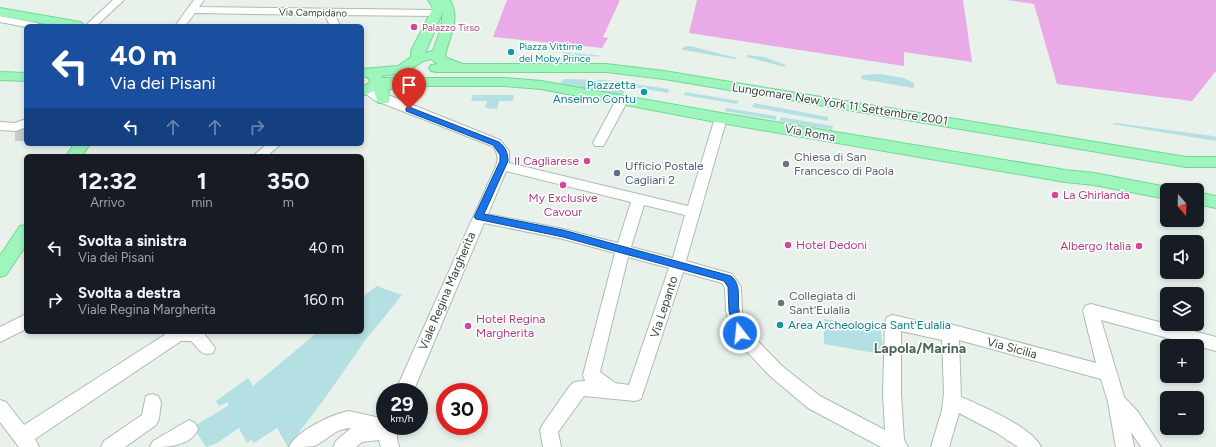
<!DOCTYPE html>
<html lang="it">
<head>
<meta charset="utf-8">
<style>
  body { margin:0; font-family:Figtree,sans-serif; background:#20242c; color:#f1f3f6; height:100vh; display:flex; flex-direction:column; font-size:15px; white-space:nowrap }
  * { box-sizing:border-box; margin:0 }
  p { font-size:13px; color:#9ea1a6 }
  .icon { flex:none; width:22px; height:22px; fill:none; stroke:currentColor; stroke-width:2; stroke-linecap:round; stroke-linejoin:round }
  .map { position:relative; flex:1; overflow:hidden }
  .drawer { position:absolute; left:24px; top:154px; width:340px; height:180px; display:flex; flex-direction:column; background:#171b24; border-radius:6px; box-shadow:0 2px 6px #0003 }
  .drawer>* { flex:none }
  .banner { position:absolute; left:24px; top:24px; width:340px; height:122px; border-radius:6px; box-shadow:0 2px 6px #0003; background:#1a4fa0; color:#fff; overflow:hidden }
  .needle { width:26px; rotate:160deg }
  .fabs { position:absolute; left:1160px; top:183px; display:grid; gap:8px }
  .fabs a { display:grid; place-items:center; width:44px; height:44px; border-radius:6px; background:#171b24; box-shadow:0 2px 6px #0003; font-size:20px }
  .speed { position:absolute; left:376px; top:383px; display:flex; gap:8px; font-size:20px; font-weight:700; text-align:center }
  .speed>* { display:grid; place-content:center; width:52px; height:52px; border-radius:50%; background:#171b24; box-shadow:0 2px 6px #0003; line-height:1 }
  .speed small { font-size:10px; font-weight:400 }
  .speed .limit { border:6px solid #d22; background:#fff; color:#111 }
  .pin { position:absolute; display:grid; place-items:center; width:34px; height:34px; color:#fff; margin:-41px -17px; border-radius:50% 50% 50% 0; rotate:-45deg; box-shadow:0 0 4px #0007 }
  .pin .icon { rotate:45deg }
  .me { position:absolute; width:44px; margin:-22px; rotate:344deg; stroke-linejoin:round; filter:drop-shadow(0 0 3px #0008) }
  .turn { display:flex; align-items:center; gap:14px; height:84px; padding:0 20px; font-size:18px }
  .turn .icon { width:52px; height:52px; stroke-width:2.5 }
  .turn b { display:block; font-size:28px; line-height:34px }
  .lanes { display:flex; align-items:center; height:38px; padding:0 20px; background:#0003; justify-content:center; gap:20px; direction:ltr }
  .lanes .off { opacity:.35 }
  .eta { display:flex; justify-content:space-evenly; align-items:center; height:68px; text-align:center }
  .eta b { font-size:24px; font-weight:700; line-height:28px }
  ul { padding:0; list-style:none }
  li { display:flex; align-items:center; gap:12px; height:52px; padding:0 20px }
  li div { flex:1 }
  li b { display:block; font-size:15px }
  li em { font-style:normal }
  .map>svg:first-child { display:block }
</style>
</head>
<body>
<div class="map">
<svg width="1216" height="447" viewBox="0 0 1216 447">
  <rect width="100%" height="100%" fill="#e8f2eb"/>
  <path fill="#b4dfe3" d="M687 46H690L737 58 735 59 683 50 682 48Z
    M563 52 604 56 561 58Z
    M747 55 764 57 786 65 785 67 747 57Z
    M880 74 904 78 914 83V88L861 79 862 75Z
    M564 79 605 80 669 89 668 93 627 86 621 98 559 84Z
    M685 92 739 101 737 104 684 95Z
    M473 95H514L513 101H499L497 109 485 108 487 101H471Z
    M754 103 828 117V121L752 107Z
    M726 108 776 116V120L725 111Z
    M781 117 833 126 832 130 780 121Z
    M1116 123 1213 136 1216 137V141L1112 124Z
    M377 286 402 295 364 342 325 398 288 447 277 428 254 443 252 440 247 443 239 428 217 443 206 447 193 427 229 405 228 402 219 406 216 401 248 378 253 386 318 332H362V297Z
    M824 319 881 329 883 351 880 354 824 344Z"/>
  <path fill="#eaa9e7" d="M507 0H620L603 37 608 38 602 48 493 37Z
    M697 0H963L972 62 904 52V66L689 33Z
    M1007 0H1216V71L1192 101 1057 84 1034 4Z"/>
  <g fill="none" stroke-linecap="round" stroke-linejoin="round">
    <path stroke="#c5cfc8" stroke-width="14" stroke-dasharray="14 6" stroke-linecap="butt" d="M15 134H26"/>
    <g stroke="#abbdb1" stroke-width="2">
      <path id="minor" d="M113 0H124L96 26H85Z
        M194 0H204L199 7 435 10 440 13 435 16 335 15 340 26H330L325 15 195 13 185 26H175Z
        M0 16 37 23 42 26 26 27 0 22Z
        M368 87 500 140 509 151V163L688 206 715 118 721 114 725 115 727 118 686 261 732 274 741 287 742 311 747 330 782 366 820 396 885 430 883 394 885 322 887 317 893 315 943 327 950 324 1096 363 1083 311 1085 306 1091 304 1216 337V351L1101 320 1124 397 1138 412 1161 447H1141L1131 432 1134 447H1116L1108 402 1101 379 959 340 961 397C982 406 1032 427 1041 447H1018L997 433 959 413 949 447H931L942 410 944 393 942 340 901 331V394L904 440 908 447H881L808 408 770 376 734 338 726 311 725 288 722 283 683 272 641 399 635 401 584 396 558 432 561 447H543L540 430 543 424 569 387 574 382 585 381 583 375 615 253 563 239 484 223 413 392H395L496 166C499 158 498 152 492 146L374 100 362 91ZM506 171 631 202 618 243 563 229 488 214ZM644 205 685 215 673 258 631 247ZM628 257 669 268 629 385 615 383 600 372Z
        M622 96 628 100 605 143 603 146H595L593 143 616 100Z
        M23 120 26 121V127L16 131 0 130V122L15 123Z
        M267 144H281L267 156H253Z
        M26 314V329L0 342V327Z
        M169 332H203L215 348 213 353C201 357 199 348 191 341H181L35 439 39 447H19L0 422V400L6 402 24 425Z
        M152 394 158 396 161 402 159 419 156 425 125 447H101L104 441 142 415 146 396Z
        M349 411 385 419V426H398L397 439 399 447H381L379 440 362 442 356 447H333L336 441 351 428C335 428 328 440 314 446 308 447 296 447 289 447 296 431 332 414 349 411Z
        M189 420 195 423 198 429C190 447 167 447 150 447L153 441Z"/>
    </g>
    <g stroke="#6fda93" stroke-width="2">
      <path id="major" d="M428 0H450C461 20 449 36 445 56L447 58 463 64H606L664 71 1186 157H1216V167H1186L664 79 606 72H436L431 71 429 68 431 65 438 64 431 59 423 61 406 73 381 76 383 78H504L541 81 721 113 1065 170 1094 173 1167 187 1173 190H1167V199L1094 185 1065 182 721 123 541 89 504 86H399L388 90 390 100 388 103H378L374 91 362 96V87L369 83 370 80 367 77H362V69L398 66 411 57V51L433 8ZM443 12 441 28 433 51 425 53Z
        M0 8 80 22 86 26H59L0 16Z
        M0 72 26 73V81L0 80Z
        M74 144H90L82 156H66Z
        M1197 192 1216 196V208L1197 204Z
        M26 225V245L6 275 0 277V256L20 226Z"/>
    </g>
    <use href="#minor" fill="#fff" fill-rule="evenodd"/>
    <use href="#major" fill="#9ef6bd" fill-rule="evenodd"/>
  </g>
  <path fill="#1a73e8" stroke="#114b97" d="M409 107 499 142C505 147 508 152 508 161L484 214 563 230 731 276C742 285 737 299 739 311 741 318 744 326 746 333L744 336H737L735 333 729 311 728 287 724 281 563 237 476 219 474 217 500 161V155L493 145 406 111V108Z"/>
  <g fill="#d1479c" stroke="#fff" stroke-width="1.5">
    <circle cx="414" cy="27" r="4"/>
    <circle cx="587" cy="161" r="4"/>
    <circle cx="563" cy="185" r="4"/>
    <circle cx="1055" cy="195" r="4"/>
    <circle cx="788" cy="245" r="4"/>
    <circle cx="1139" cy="246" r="4"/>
    <circle cx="468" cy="326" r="4"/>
  </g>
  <g fill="#0f9aa8" stroke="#fff" stroke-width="1.5">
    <circle cx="511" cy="52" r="4"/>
    <circle cx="644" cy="92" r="4"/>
    <circle cx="780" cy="325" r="4"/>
  </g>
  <g fill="#6b7280" stroke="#fff" stroke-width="1.5">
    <circle cx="786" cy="164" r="4"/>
    <circle cx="781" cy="303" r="4"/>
  </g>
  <circle fill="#5c6f8a" stroke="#fff" stroke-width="1.5" cx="617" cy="173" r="4"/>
  <g text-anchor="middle" stroke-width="3" stroke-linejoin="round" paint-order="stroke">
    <g font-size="10" fill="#37453b" stroke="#fff">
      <text transform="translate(313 12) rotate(1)" y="4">Via Campidano</text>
    </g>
    <g font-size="10" fill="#b23c85" stroke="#fff" text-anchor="start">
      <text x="422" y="31">Palazzo Tirso</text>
    </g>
    <g font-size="10" fill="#0d838f" stroke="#fff" text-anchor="start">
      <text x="519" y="50">Piazza Vittime<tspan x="519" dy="12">del Moby Prince</tspan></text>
    </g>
    <g font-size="12" fill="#0d838f" stroke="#fff" text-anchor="end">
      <text x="636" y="89">Piazzetta<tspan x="636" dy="14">Anselmo Contu</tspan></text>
      <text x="788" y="329" text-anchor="start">Area Archeologica Sant'Eulalia</text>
    </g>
    <g font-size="12" fill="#37453b" stroke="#fff">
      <text transform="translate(840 104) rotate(9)" y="4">Lungomare New York 11 Settembre 2001</text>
      <text transform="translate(810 133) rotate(10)" y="4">Via Roma</text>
      <text transform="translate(447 291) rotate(-67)" y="4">Viale Regina Margherita</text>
      <text transform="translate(664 307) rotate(-72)" y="4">Via Lepanto</text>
      <text transform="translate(1012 348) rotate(15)" y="4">Via Sicilia</text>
    </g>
    <g font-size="12" fill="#5b616d" stroke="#fff" text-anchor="start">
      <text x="794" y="161">Chiesa di San<tspan x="794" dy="14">Francesco di Paola</tspan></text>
      <text x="789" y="300">Collegiata di<tspan x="789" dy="14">Sant'Eulalia</tspan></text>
    </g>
    <g font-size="12" fill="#b23c85" stroke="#fff" text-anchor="start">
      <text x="579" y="165" text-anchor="end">Il Cagliarese</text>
      <text x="1063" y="199">La Ghirlanda</text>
      <text x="563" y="202" text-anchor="middle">My Exclusive<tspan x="563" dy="14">Cavour</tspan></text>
      <text x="796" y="249">Hotel Dedoni</text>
      <text x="1131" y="250" text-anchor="end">Albergo Italia</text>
      <text x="476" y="323">Hotel Regina<tspan x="476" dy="14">Margherita</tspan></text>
    </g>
    <g font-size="12" fill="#4e5e75" stroke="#fff" text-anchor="start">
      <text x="625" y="170">Ufficio Postale<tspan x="625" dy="14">Cagliari 2</tspan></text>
    </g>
    <g font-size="14" font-weight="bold" fill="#4f6755" stroke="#fff">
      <text x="920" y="353">Lapola/Marina</text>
    </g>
  </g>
</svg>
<div class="fabs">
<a><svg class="needle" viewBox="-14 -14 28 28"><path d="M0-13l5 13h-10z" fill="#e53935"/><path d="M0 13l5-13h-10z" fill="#9ea1a6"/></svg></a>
<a><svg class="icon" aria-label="sound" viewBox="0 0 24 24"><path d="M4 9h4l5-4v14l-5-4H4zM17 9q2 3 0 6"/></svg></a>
<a><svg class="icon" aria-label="layers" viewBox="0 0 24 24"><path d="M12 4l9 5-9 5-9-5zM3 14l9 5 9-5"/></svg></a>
<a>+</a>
<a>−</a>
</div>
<div class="speed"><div>29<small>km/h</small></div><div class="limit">30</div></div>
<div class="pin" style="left:409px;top:109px;background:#d93025"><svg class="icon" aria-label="arrive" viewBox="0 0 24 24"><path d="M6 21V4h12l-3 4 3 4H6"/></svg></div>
<svg class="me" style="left:740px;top:333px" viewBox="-20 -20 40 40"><circle r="17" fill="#1a73e8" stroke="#fff" stroke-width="3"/><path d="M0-11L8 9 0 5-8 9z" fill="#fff"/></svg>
<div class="banner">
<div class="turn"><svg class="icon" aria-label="left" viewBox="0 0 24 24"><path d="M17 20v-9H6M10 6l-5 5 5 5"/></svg><div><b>40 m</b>Via dei Pisani</div></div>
<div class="lanes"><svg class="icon" aria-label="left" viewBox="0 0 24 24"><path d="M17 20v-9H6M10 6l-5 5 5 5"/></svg><svg class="icon off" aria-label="ahead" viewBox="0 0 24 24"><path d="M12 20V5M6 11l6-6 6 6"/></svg><svg class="icon off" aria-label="ahead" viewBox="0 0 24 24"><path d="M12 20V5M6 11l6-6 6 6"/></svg><svg class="icon off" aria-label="right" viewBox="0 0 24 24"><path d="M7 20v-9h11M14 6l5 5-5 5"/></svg></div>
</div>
<section class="drawer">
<div class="eta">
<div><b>12:32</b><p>Arrivo</p></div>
<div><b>1</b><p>min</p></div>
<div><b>350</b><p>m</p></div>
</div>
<ul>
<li><svg class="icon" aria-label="left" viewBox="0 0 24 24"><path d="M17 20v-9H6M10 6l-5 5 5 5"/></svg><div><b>Svolta a sinistra</b><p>Via dei Pisani</p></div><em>40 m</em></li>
<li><svg class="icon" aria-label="right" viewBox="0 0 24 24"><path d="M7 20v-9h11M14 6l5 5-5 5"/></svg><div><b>Svolta a destra</b><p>Viale Regina Margherita</p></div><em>160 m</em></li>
</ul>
</section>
</div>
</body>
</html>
